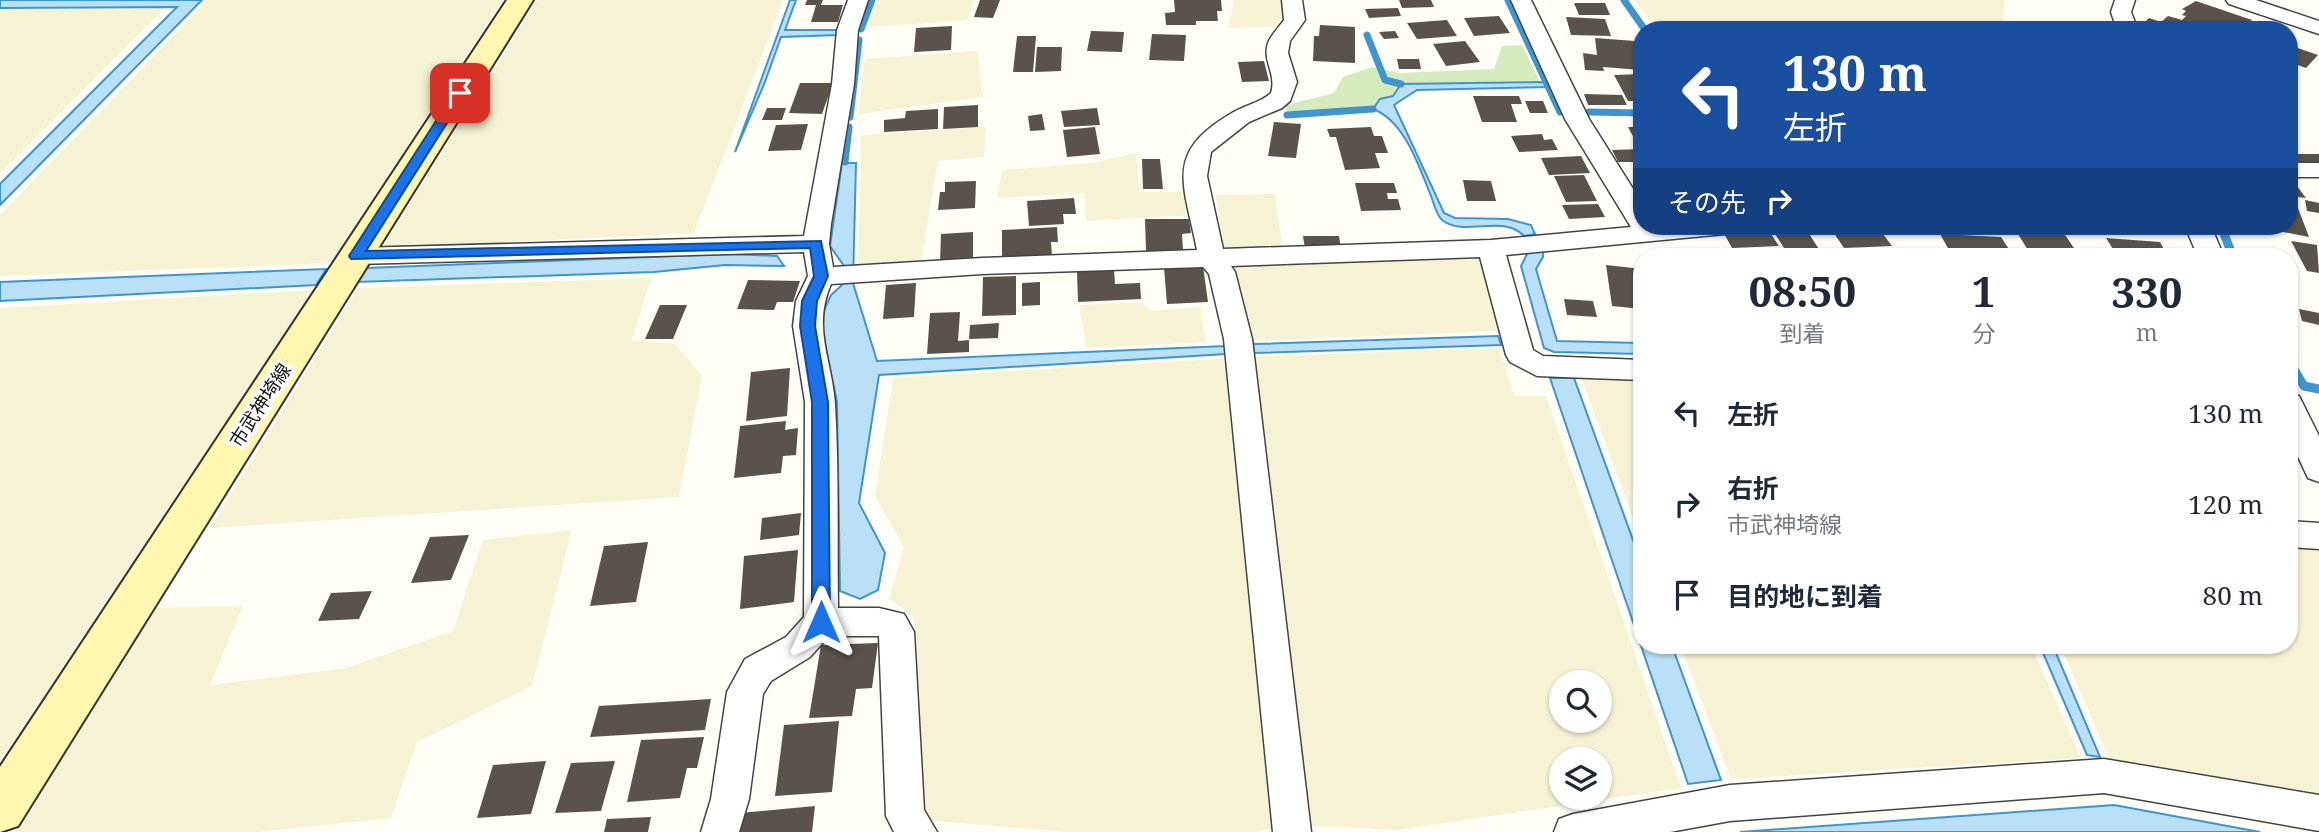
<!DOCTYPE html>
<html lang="ja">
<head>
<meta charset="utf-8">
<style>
  body { margin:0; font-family:"Noto Serif","Noto Sans JP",serif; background:#f2f2f3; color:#1f2937; height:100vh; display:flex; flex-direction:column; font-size:26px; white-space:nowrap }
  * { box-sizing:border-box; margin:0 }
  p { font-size:23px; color:#747a83 }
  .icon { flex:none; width:38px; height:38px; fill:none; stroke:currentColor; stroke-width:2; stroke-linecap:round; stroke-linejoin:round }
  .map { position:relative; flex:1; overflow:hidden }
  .sheet { position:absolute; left:1633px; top:248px; width:665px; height:406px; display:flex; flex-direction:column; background:#fff; border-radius:28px; box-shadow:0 2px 5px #0004 }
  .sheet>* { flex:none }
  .hud { position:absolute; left:1633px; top:21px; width:665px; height:214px; border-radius:28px; box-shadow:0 2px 5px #0004; background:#1a4fa0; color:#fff; overflow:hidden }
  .tools { position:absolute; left:1549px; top:670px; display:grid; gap:14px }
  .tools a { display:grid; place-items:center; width:63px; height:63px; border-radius:50%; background:#fff; box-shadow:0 2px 5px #0004; font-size:35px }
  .pin { position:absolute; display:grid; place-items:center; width:60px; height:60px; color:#fff; margin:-30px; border-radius:14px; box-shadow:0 4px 10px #0006 }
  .me { position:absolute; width:77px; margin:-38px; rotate:0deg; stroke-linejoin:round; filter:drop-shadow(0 0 5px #0008) }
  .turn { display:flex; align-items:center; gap:24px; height:147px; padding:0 35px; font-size:32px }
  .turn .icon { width:91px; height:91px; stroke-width:2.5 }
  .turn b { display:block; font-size:49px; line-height:60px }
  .then { display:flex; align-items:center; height:66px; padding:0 35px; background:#0003; gap:14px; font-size:26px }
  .eta { display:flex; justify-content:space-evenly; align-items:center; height:119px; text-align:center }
  .eta b { font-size:42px; font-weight:700; line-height:49px }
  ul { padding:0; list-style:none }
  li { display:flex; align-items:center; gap:21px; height:91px; padding:0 35px }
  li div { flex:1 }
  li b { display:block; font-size:26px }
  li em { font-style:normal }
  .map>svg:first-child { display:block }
</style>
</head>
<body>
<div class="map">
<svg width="2319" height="832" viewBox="0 0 2319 832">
  <rect width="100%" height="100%" fill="#fffdf5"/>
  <path fill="#f6f3d4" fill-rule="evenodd" d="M208 0H503L331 263 0 276V215Z
    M537 0H783L694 233 382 248Z
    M877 0H973L968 20 869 27 874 4Z
    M1234 0H1290L1285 26 1228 28Z
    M1635 0H2005L2002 30H1952L1903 25 1900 30H1657Z
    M166 7 0 174V10Z
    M977 51 983 97 858 114 865 59Z
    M986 127 984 157 938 161 921 262 858 265 861 135Z
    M1136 153 1139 192H1189L1193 215 1086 221 1084 193 997 198 1002 170 1092 163Z
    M1275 194 1282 246 1223 251 1216 195Z
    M1481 257 1500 331 1248 341 1234 266Z
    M651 278 632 340 675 344 702 376 679 497 210 528 358 288Z
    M314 290 0 762V308Z
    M1141 302 1151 311 1200 307 1206 342 1086 348 1079 305Z
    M1499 348 1514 396H1546L1681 788 1398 830 1289 825 1258 832H1066L925 820 914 617 889 599 904 547 875 496 893 378 1250 357ZM1561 682H1600V721H1561ZM1561 760H1600V798H1561Z
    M1581 377 1641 381V539Z
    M572 530 532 686 417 742 391 818 258 832H15L153 608 243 606 210 685 346 668 453 631 483 540Z
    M2289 546 2319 549V801L2110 761 2061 646H2289Z
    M1681 646H2031L2081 758 1731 779Z"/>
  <path fill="#d5ebbd" d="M1522 45 1540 82 1401 84 1393 96 1380 99 1373 109 1287 115 1286 105 1334 93 1343 77 1372 67 1399 73 1494 69 1502 46Z"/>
  <path fill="#b9e0f7" stroke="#3f96cf" stroke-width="2" d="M0 0H202L0 205V184L177 7 0 8Z
    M790 0H796L785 30H839L838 35 781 37 765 82 735 152Z
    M1550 82 1552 87 1417 90 1394 105 1444 213 1455 218 1508 219 1531 225 1535 234 1524 236C1503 213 1464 238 1442 220 1436 214 1434 204 1431 196 1419 167 1405 121 1373 109L1380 99 1393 96 1401 84Z
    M842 163H856L853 283 877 361 1225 346 1226 354 879 375 859 503 885 553 878 590 860 599 840 591 837 402 820 319 831 295 843 284 844 266 830 246Z
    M1543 251V257L1536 269 1557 341 1641 343V354L1554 352 1544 348 1521 266 1528 252Z
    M730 254 777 256 784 266 725 265 654 272 357 282 366 268Z
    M326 269 316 285 0 301V282Z
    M1498 336 1501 345 1254 353 1253 344Z
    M1550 378H1574L1641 562 1642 646H1672L1721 780 1688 784Z
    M2040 646H2053L2100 757 2087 755Z
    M2114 805 2260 832H1740Z"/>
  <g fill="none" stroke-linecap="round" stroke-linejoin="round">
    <path stroke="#3f96cf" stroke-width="7" d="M1508 0 1560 112
      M1624 0 1645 30
      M861 29 872 0
      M1367 35 1385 80 1401 84
      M1589 112 1642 113
      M1287 115 1373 109
      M850 117 859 40
      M845 162 849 127"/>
    <path stroke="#3f96cf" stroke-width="9" d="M2221 226 2233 257
      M2289 361 2304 386 2319 389"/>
  </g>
  <path fill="#5a524d" d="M807 0H823L821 5H843L838 22H811L816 5H805Z
    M980 0H1000L993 18 974 17Z
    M1174 0H1221L1222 11H1217L1218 21H1196V25H1166L1165 13 1175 12Z
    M1399 0H1431L1434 7 1402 8Z
    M2196 1 2252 20 2243 30H2157L2142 25 2149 18 2161 22 2168 16 2182 20 2186 16 2182 15 2186 11 2182 9Z
    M1574 3H1605L1610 15H1579Z
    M1398 8 1401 16 1369 18 1365 9Z
    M1499 16 1510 33 1474 36 1464 18Z
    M1566 17 1605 19 1611 36 1571 35Z
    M1447 20 1457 36 1417 39 1407 23Z
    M2052 23 2081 28V30H2053Z
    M1320 25 1355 27V63L1313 61 1314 36H1319Z
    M952 26 951 50 914 52 916 28Z
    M1091 31 1124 32 1122 52 1087 51Z
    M1395 31 1399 38 1384 39 1379 32Z
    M1152 34 1186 35 1184 61 1149 60Z
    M1017 36H1036L1033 72H1013Z
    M1595 38 1635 41 1641 70 1603 67 1604 71 1585 70 1583 53 1597 55Z
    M1465 41 1480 62 1446 66 1433 44Z
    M2289 45 2318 55 2306 68 2289 62Z
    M1037 47H1062L1061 71 1035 72Z
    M1397 59H1419L1421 69H1399Z
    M1264 61 1269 81 1242 82 1238 62Z
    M1642 74V101H1628L1614 75Z
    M800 83H833L822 114 789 113Z
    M1584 94 1622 95 1627 105H1588Z
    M1473 96H1519L1522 104H1511L1517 122H1482Z
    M1525 101H1543L1548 113H1530Z
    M978 105V127L943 129 944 107Z
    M767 108H786L782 120H762Z
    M1097 108 1100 125 1064 127 1061 111Z
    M938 109V129L884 132V120L905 118 906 111Z
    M1042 114 1045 130 1030 131 1028 116Z
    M1274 122 1301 124 1296 158 1268 156Z
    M808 124 801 150 768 151 776 125Z
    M1095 127 1100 154 1067 157 1063 130Z
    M1371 127 1374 136H1382L1388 153H1375L1380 168 1345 170 1336 137H1330L1327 129Z
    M1628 127H1642V144H1637Z
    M1542 134 1544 140 1552 139 1558 150 1519 152 1511 136Z
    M1642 149V162H1618L1612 150Z
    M2291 154H2319V166H2303Z
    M1581 156 1590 173 1549 175 1541 158Z
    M1142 159H1160L1163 189H1143Z
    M1584 175 1597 201 1566 202 1554 176Z
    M1463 180 1491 181 1496 201H1467Z
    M976 181 975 208 938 210 940 192H945V182Z
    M2289 181 2294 182 2306 198 2289 196Z
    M1355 183H1394L1397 193H1387L1388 199H1398L1401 210 1361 211Z
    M1074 198 1076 214H1063L1064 224 1029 226 1027 201Z
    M2305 200 2319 203V213L2307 211Z
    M1598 204 1605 217 1569 219 1562 205Z
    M2289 207 2298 208 2309 237 2268 229 2267 226H2289Z
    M1145 219H1189L1191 233 1182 234 1183 250 1146 251Z
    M1770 226H1804L1824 257H1781L1775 248H1784Z
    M1829 226H1877L1892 246 1844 248Z
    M2013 226H2059L2080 257 2031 255Z
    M1057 227 1058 242H1051L1052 256 1002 259V230Z
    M1767 228 1779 246 1732 248 1722 230Z
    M973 232V260L940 263 941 234Z
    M1940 234 2001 237 2014 257H1953Z
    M1303 236H1339L1341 249H1305Z
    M2106 238 2160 242 2166 253 2198 257H2118Z
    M2291 241 2317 245 2319 273 2307 271Z
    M1606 265 1642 269V309L1612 306Z
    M1203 266 1208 302 1167 304 1164 268Z
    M1114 269 1115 284 1140 283 1141 299 1078 302 1077 271Z
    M1016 276V315L982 316 983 277Z
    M748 280 800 281 793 302H777L774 310 737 309Z
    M1040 282V305L1022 306V283Z
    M916 283 914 317 883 319 886 285Z
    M1564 299 1593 301 1597 317 1567 315Z
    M660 305H687L673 339H645Z
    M2299 309 2319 313V325L2302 321Z
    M960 312 958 341 969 340V352L927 354 930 313Z
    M999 323 998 338 969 339 970 325Z
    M790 368 787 416 746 421 751 372Z
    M786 421 785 430 798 428 796 455 783 456 781 473 734 478 740 426Z
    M801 513 799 535 760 540 762 518Z
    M469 535 451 580 411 583 430 537Z
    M648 542 636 602 590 606 604 546Z
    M798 550 794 602 740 609 744 556Z
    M372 591 359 619 318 621 331 593Z
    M878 643 872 688 856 689 852 716 809 718 821 645Z
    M711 699 705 730 590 737 599 706Z
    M839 721 832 792 775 796 784 725Z
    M704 737 697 768H687L680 798 627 802 641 740Z
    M546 761 531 814 477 818 493 765Z
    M615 761 601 811 555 813 571 763Z
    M815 806 812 832H738L740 813Z
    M651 817 648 832H604L607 819Z"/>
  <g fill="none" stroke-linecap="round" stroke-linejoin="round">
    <g stroke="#444" stroke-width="3">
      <path id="street" d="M848 0H868L858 30 854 84 831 224 829 244 833 267 982 258 1197 250C1184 183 1163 153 1232 113 1245 105 1260 103 1271 93 1277 74 1262 61 1268 43 1271 35 1279 27 1284 20L1282 0H1302L1305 20 1290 41 1288 53 1297 82 1290 101 1282 108 1249 122 1211 152 1207 176 1223 249 1491 240 1631 227 1565 119 1511 0H1531L1589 119 1642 203V226H1738L1734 232 1725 234 1506 255 1533 350 1543 356 1642 360V380L1537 376 1510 362 1506 355 1480 257 1231 266 1235 272 1252 339 1311 832H1273L1224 339 1209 274 1203 267 982 274 831 284C812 328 832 360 835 404 839 472 837 540 838 608H879L904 614 914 632 924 810 937 832H894L886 816 879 636H829L810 657 771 681 763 694 749 799 739 832H701L711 799 727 692 745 659 786 637 804 617 805 402 793 326 796 301 808 276 804 252 356 264 347 262 343 256 347 250 356 248 804 236 832 84 837 30Z
        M2115 0H2135L2131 12 2138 30H2117L2111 12Z
        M2226 0H2256L2319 21V34L2229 4Z
        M2289 163H2319V177H2289Z
        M2185 226H2211L2224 257H2198Z
        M2289 393 2299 396 2319 436V482L2308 478 2289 437Z
        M2289 521 2319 523V549L2289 547Z
        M2104 759 2319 795V831L2104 793 1730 821 1670 832H1554L1559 819 1573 814 1730 785Z"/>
    </g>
    <g stroke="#333" stroke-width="4">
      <path id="secondary" d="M507 0H533L18 826 0 832V767Z"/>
    </g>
    <use href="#street" fill="#fff" fill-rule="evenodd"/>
    <use href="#secondary" fill="#fff6b0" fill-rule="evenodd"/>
  </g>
  <path fill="#1a73e8" stroke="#114b97" stroke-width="2" d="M460 89 466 93 366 251 821 241 828 276 817 301 815 326 828 402 830 622 828 627 821 630 815 627 812 622V402L800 326 802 301 814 276 810 248 351 259 349 256 454 93Z"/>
  <g text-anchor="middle" stroke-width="7" stroke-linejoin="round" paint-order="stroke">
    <g font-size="19" fill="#111" stroke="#fff">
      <text transform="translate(260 405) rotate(-57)" y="7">市武神埼線</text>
    </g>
  </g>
</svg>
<div class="tools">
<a><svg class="icon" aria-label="search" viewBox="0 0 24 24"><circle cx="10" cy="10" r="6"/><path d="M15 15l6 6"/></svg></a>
<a><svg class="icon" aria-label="layers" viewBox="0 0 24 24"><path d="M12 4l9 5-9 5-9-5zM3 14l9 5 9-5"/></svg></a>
</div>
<div class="pin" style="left:460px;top:93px;background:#d93025"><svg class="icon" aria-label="arrive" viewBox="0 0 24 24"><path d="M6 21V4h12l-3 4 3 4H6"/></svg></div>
<svg class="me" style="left:821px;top:622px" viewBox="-20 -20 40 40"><path d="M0-17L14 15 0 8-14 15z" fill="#1a73e8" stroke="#fff" stroke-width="4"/></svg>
<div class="hud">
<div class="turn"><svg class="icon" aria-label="left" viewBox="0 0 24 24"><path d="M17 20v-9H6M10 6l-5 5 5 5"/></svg><div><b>130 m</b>左折</div></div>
<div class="then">その先<svg class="icon" aria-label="right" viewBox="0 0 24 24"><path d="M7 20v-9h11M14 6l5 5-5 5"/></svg></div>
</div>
<section class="sheet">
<div class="eta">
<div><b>08:50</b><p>到着</p></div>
<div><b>1</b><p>分</p></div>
<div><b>330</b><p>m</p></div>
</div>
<ul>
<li><svg class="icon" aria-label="left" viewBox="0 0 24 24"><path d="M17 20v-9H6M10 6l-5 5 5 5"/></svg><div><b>左折</b></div><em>130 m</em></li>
<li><svg class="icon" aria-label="right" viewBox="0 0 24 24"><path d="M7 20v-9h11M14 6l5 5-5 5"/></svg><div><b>右折</b><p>市武神埼線</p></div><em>120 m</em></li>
<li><svg class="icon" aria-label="arrive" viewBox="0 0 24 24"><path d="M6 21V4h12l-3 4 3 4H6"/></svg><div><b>目的地に到着</b></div><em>80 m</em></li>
</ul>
</section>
</div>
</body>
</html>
